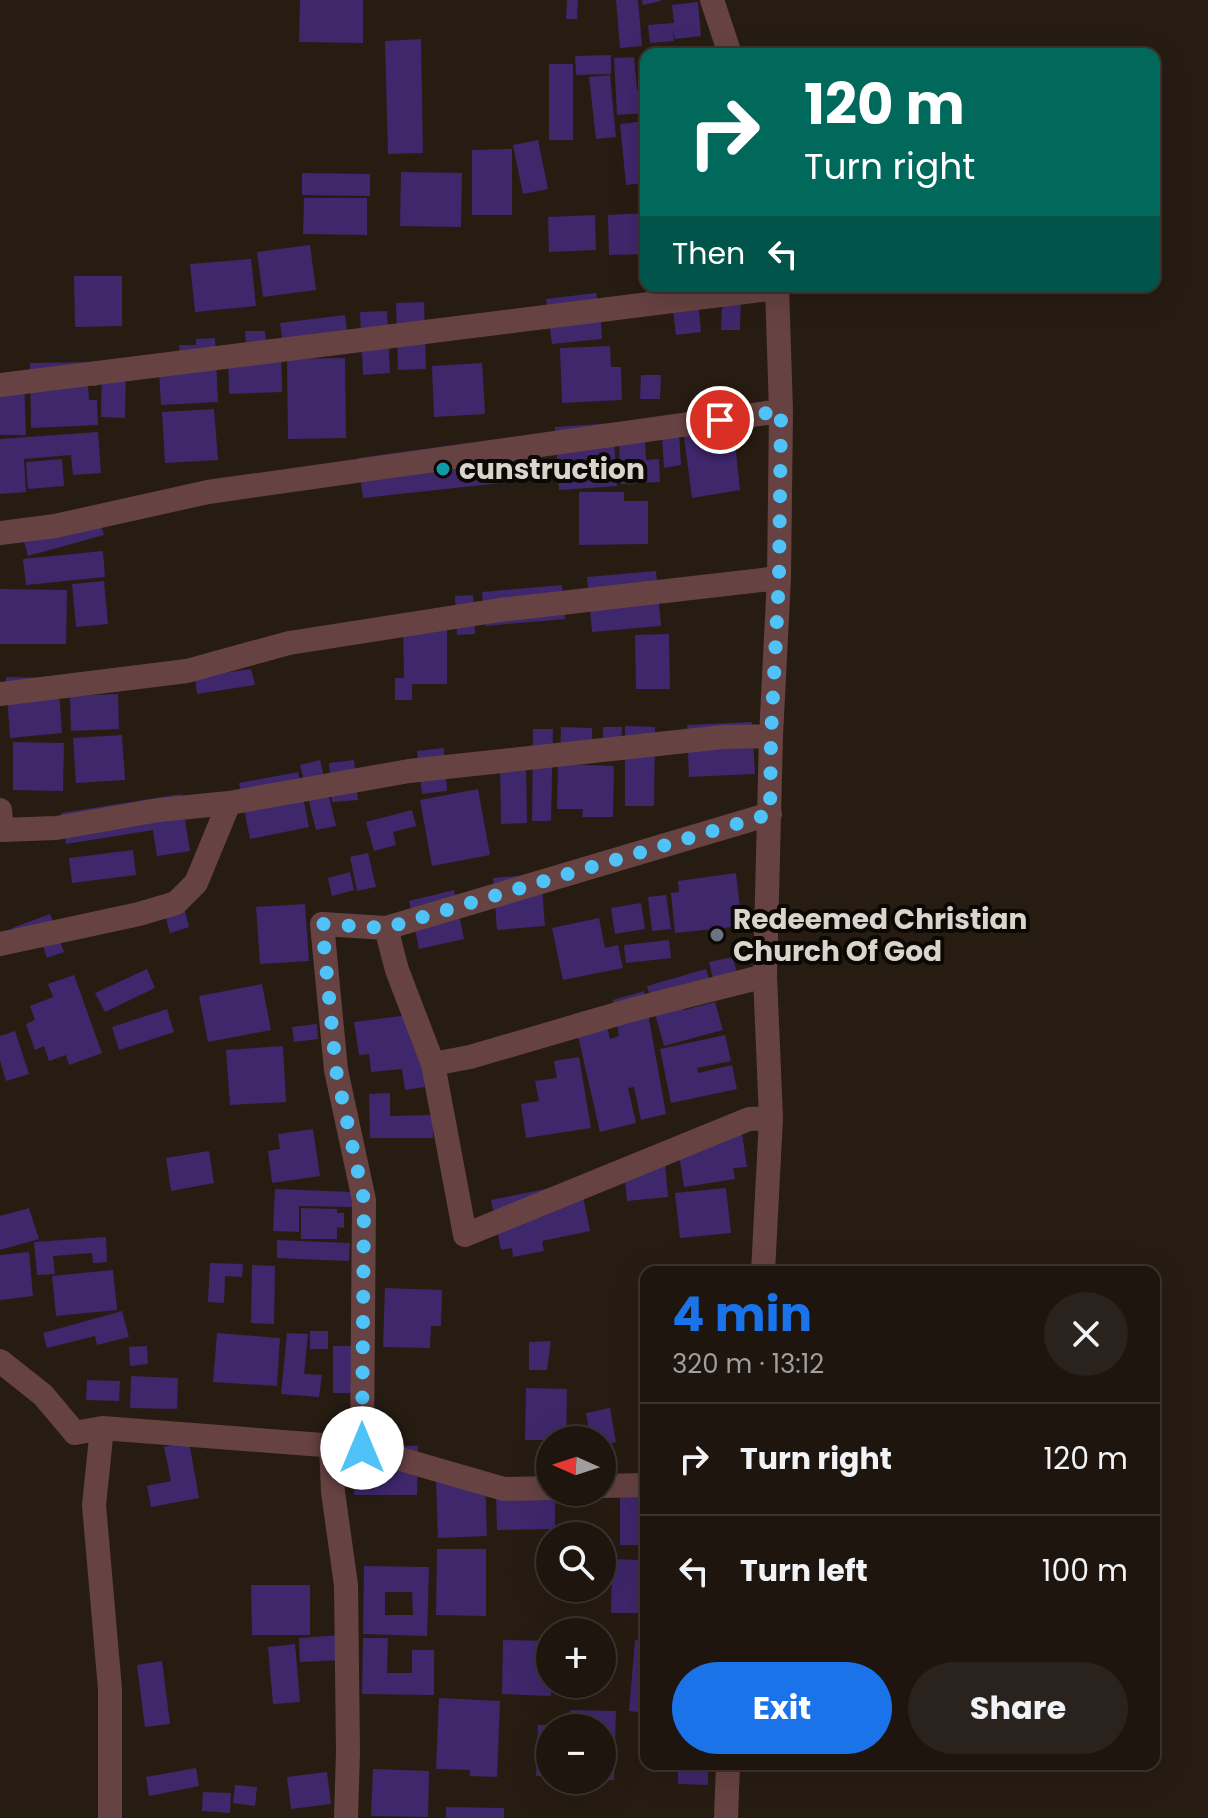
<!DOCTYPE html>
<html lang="en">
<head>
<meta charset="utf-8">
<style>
  body { margin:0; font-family:Poppins,sans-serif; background:#2a221c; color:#f1f3f6; height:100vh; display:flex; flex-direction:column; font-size:30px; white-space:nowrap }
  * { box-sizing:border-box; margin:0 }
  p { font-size:26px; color:#a09f9e }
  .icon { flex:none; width:44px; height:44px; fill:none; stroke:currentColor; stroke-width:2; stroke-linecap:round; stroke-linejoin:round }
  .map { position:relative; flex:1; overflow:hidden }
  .sheet { position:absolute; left:640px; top:1266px; width:520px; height:504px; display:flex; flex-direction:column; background:#1d150e; border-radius:16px; box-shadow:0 8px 32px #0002,0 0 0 2px #3b342e }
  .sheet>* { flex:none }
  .hud { position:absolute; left:640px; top:48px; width:520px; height:244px; border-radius:16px; box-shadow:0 8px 32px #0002,0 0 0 2px #3b342e; background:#00695c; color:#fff; overflow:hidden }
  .needle { width:52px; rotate:273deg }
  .fabs { position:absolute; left:536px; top:1426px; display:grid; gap:16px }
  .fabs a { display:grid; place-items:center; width:80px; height:80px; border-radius:50%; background:#1d150e; box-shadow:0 8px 32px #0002,0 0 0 2px #3b342e; font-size:40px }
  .pin { position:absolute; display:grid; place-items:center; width:68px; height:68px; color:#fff; margin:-34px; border:4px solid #fff; border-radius:50%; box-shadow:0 2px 8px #0007 }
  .me { position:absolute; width:88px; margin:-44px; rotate:0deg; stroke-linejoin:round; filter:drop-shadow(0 0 6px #0008) }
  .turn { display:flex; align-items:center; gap:28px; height:168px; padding:0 32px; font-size:36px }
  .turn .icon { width:104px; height:104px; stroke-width:2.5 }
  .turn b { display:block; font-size:56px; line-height:68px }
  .then { display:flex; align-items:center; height:76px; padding:0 32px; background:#0003; gap:16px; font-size:30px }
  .round { display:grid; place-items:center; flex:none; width:84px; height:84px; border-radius:42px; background:#2a221c }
  .overview { display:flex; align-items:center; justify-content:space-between; height:136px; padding:0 32px }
  h1 { font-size:48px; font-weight:700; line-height:60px; color:#1a73e8 }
  .action { display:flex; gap:16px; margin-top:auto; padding:16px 32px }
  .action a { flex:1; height:92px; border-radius:48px; background:#1a73e8; color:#fff; font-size:32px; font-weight:700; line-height:92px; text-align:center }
  .action a+a { background:#2a221c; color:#f1f3f6 }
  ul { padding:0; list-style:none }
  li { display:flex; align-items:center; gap:24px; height:112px; padding:0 32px; border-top:2px solid #3b342e }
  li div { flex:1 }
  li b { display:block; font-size:30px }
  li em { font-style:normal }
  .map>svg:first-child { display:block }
</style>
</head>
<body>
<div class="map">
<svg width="1208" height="1818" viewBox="0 0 1208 1818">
  <rect width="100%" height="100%" fill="#271c12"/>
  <path fill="#3f276c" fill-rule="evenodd" d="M300 0H363V43L299 42Z
    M567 0H578L577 19H566Z
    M616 0H638L642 46 620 48Z
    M642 0H661V1L643 5Z
    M698 2 701 36 675 39 673 28 674 41 650 43 648 25 674 23 672 5Z
    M421 39 423 153 388 154 385 41Z
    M611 55V74L576 75 575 56Z
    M634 57 637 90H646V113L617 115 614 58Z
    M549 64H573V140H549Z
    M610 75 616 137 596 139 589 77Z
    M646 121V183L626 185 620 124Z
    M538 140 548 189 523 194 513 145Z
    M512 149V215H472V150Z
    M401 172 462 173 461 227 400 226Z
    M302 173 370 174V196L302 195Z
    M304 198H367V235L303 234Z
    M646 213V254L609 255 608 215Z
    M595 215 596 250 549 252 548 217Z
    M310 245 316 290 263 297 257 252Z
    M251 259 256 306 195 312 190 264Z
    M74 276H122V326L75 327Z
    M670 286H697L701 332 676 335Z
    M741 286 740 330H721L722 307Z
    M596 293 598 303 614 307 616 320 601 322 602 339 552 344 546 299Z
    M424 302 426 369 398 370 396 303Z
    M387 311 390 373 363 375 360 312Z
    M345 315 348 340 283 347 280 323Z
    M245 331H265L266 343 281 342 282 392 229 394 228 348 246 347Z
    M215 338 218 402 161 405 158 354 180 353 179 345H196V339Z
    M610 346 611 367H621L622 400 562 403 560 348Z
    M345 358 346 438 288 439 287 359Z
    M96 362 97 386H88L89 400H97L98 425 31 428 30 363Z
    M102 363H126L125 418 101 417Z
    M482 363 485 414 434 417 432 366Z
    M641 375H661L660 399H640Z
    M24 378 26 435H0V379Z
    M214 409 218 460 165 463 162 412Z
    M678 417 681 465 664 468 661 419Z
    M644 421 646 460 659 459 660 482 621 484 618 422Z
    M613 423 617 486 559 490 555 427Z
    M733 424 740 490 692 498 683 429Z
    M98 432 101 473 73 475 71 455 24 459 26 492 0 494V439Z
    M520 436 528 480 363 498 358 458Z
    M62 459 64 486 28 489 26 462Z
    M579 492H624V501H648V544L579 545Z
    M96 508 104 535 28 556 20 528Z
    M103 551 105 577 26 585 23 559Z
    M656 571 661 626 592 632 587 577Z
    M104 581 108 624 76 627 72 584Z
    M562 585 565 619 485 626 482 592Z
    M0 589 67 590 66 644H0Z
    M473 595 475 634 457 635 455 596Z
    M447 624V684H412V700H395V678H404L403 625Z
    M669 634 670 689H636L635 635Z
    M251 669 255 685 197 694 195 677Z
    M6 677 58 678 62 733 10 738Z
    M118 694 119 729 71 731 70 696Z
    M752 722 755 774 689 777 687 725Z
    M625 726 655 727 654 806H625Z
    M561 727 592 728V758L560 757Z
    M603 727H622L621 750 603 757Z
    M533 729H553L551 821H532Z
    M122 735 125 780 76 783 73 738Z
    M13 742 64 743 63 791 13 790Z
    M444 748 447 791 422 794 417 751Z
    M320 760 336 826 316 830 300 765Z
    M354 760 358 800 332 802 329 763Z
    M500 763H526L527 823 501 824Z
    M558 764 614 766 613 817H582L583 809H557Z
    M298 772 309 827 250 839 239 783Z
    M478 789 490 855 432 866 420 800Z
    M181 794 190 851 157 856 153 830 66 844 61 813Z
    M412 810 416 826 393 832 396 845 374 851 366 822Z
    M133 850 136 875 72 883 69 858Z
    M368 853 376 887 357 891 350 857Z
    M350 872 354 890 332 896 328 878Z
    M736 873 742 926 675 933 671 893 679 892 678 881Z
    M541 874 545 926 497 930 493 878Z
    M454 890 464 939 419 949 409 901Z
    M666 895 671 929 652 931 648 897Z
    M182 899 189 927 170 933 162 904Z
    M641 903 645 929 615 934 611 908Z
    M305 904 309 961 260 964 256 907Z
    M50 914 64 952 47 958 41 940 19 948 12 928Z
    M599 918 605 948 618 945 623 968 563 980 552 928Z
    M669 940 671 958 626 963 624 945Z
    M733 957 740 988 716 993 709 962Z
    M147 969 155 988 105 1012 95 993Z
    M706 969 714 995 682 1004 684 1010 715 1002 723 1030 664 1046 647 986Z
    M74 975 102 1053 69 1065 66 1055 49 1061 44 1046 35 1050 26 1024 35 1020 30 1006 53 997 48 984Z
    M262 984 271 1030 208 1042 199 996Z
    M644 991 666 1114 641 1120 634 1087 628 1088 636 1123 600 1132 573 1014 602 1006 610 1039 619 1036 613 1000Z
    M167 1009 174 1032 119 1050 112 1027Z
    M416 1014 425 1087 405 1090 402 1069 371 1072 369 1054 359 1055 354 1022Z
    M317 1024 318 1039 294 1042 292 1027Z
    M15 1031 29 1074 6 1081 0 1060V1036Z
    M725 1035 731 1061 697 1068 698 1073 732 1065 737 1089 671 1103 660 1049Z
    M283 1046 286 1102 230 1105 226 1050Z
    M579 1057 591 1128 526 1138 521 1104 539 1101 535 1081 557 1078 554 1061Z
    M390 1093V1116L433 1115V1138H370L369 1094Z
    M313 1129 320 1176 272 1183 268 1151 280 1149 278 1134Z
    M742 1134 747 1167 733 1168 735 1179 684 1187 676 1136Z
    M209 1151 214 1183 171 1191 166 1158Z
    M664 1153 668 1197 627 1201 623 1158Z
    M580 1182 590 1231 542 1241 544 1251 513 1257 512 1248 501 1250 491 1200Z
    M726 1188 731 1233 680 1238 675 1193Z
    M275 1189 353 1192V1207L299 1206V1232L273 1231Z
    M29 1208 39 1239 0 1250V1216Z
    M301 1208 337 1209V1213H344V1228L337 1227V1239H301Z
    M106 1237 107 1262 93 1263 92 1253 53 1256 55 1274 37 1275 34 1242Z
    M277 1240 350 1243 349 1261 277 1258Z
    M29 1252 33 1296 0 1300V1255Z
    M210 1263 243 1264 242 1277 225 1276 224 1303 208 1302Z
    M252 1265 275 1266 274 1324 251 1323Z
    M113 1270 117 1310 56 1316 52 1276Z
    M385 1288 442 1290 441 1326H431L430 1348 383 1347Z
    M122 1311 129 1337 97 1345 95 1336 47 1348 43 1333Z
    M310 1331H328V1349H310Z
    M217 1333 280 1338 277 1386 213 1382Z
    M287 1333 308 1334 304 1374 322 1375 319 1397 281 1394Z
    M551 1341 547 1370H529V1342Z
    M147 1346 148 1364 130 1366 129 1347Z
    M333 1346H362V1393H333Z
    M131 1376 178 1378 177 1409 130 1408Z
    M87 1380 120 1381 119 1401 86 1400Z
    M526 1388 567 1389 566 1440H525Z
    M610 1408 616 1442 602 1445V1440H591L586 1413Z
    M189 1442 199 1498 151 1507 147 1486 171 1481 164 1447Z
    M354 1445H377L376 1477H392V1445L418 1446 417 1495H354Z
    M485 1480 487 1536 438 1538 436 1482Z
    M620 1490 645 1491V1545H620Z
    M555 1494V1529L497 1530 496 1495Z
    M437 1549H486V1616L436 1615Z
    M612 1559 641 1560 640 1613H611Z
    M364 1566 429 1567 427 1636 363 1634ZM385 1592H412L413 1615H385Z
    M251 1585H310V1635H252Z
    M342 1635 343 1660 300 1662 299 1638Z
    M363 1638H388L387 1673H412V1650H434V1695L362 1694Z
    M503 1640 550 1641 551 1696 502 1694Z
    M635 1640 646 1641V1713L629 1711Z
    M295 1644 300 1702 273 1704 268 1647Z
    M162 1661 170 1724 145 1727 137 1665Z
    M439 1698 500 1701 497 1777 470 1776V1770L436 1769Z
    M570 1710 616 1711 614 1780H602V1728H569Z
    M538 1725H564V1728H550V1776H536Z
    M678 1764H708V1785L678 1784Z
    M196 1768 199 1786 149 1796 146 1777Z
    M373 1769 429 1771 428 1817 371 1816Z
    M327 1772 331 1804 291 1809 287 1777Z
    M235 1785 257 1787 255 1806 233 1803Z
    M203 1792 231 1793 230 1813 202 1811Z
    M446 1807 504 1808V1818H446Z"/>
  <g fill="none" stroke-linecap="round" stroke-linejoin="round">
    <path stroke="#674242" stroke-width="24" d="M712 0 730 54
      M0 385 777 288
      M0 533 55 526 208 492 781 411
      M0 694 187 671 289 643 500 610 779 578
      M0 810 2 830 56 828 159 810 229 803 409 771 723 737 771 736
      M770 814 386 928 397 970 433 1064 465 1235 749 1119 771 1118
      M0 944 139 914 176 903 196 883 229 803
      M433 1064 470 1057 631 1010 765 976
      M763 1272 771 1118 765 976 771 736 779 578 781 411 777 286
      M0 1361 43 1395 75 1433 102 1428 94 1505 110 1689V1818
      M102 1428 362 1448 504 1489 550 1488
      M331 1446 333 1492 346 1585 348 1752 346 1818
      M362 1448 364 1200 336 1070 322 924 386 928
      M602 1486 646 1485
      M726 1818 728 1764"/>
  </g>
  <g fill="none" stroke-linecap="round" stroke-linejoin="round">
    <path stroke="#4fc3f7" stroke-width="14" stroke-dasharray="0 25.2" d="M362 1448 364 1200 336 1070 322 924 386 928 770 814 771 736 779 578 781 411 720 420"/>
  </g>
  <circle fill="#0f9aa8" stroke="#0c0804" stroke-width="3" cx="443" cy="469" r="8"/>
  <circle fill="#6b7280" stroke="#0c0804" stroke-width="3" cx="717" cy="935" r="8"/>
  <g text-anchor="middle" stroke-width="8" stroke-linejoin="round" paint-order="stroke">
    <g font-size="28" font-weight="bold" fill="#dbd4cd" stroke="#0c0804" text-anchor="start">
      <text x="459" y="479">cunstruction</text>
      <text x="733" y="929">Redeemed Christian<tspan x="733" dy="32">Church Of God</tspan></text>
    </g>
  </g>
</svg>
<div class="fabs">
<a><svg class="needle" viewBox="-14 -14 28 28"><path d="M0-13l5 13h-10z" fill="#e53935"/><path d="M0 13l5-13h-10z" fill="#a09f9e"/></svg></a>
<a><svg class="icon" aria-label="search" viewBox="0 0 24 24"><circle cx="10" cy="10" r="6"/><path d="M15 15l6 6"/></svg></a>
<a>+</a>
<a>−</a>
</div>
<div class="pin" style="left:720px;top:420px;background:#d93025"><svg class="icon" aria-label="arrive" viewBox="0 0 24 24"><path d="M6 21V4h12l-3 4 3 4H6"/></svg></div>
<svg class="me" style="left:362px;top:1448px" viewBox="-20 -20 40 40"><circle r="19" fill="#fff"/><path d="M0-13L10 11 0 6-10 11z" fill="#4fc3f7"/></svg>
<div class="hud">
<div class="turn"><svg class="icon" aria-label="right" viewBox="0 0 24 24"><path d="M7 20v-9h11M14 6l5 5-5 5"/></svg><div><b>120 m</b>Turn right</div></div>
<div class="then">Then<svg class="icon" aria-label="left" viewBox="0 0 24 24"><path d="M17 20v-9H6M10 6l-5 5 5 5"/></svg></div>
</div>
<section class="sheet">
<div class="overview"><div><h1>4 min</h1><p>320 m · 13:12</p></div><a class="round"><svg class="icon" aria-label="close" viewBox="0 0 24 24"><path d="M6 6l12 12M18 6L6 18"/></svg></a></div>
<ul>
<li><svg class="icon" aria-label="right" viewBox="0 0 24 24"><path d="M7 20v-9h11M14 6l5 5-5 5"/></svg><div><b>Turn right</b></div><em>120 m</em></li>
<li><svg class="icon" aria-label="left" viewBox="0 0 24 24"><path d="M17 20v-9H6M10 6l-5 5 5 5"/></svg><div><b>Turn left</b></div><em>100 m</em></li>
</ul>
<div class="action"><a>Exit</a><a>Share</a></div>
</section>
</div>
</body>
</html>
